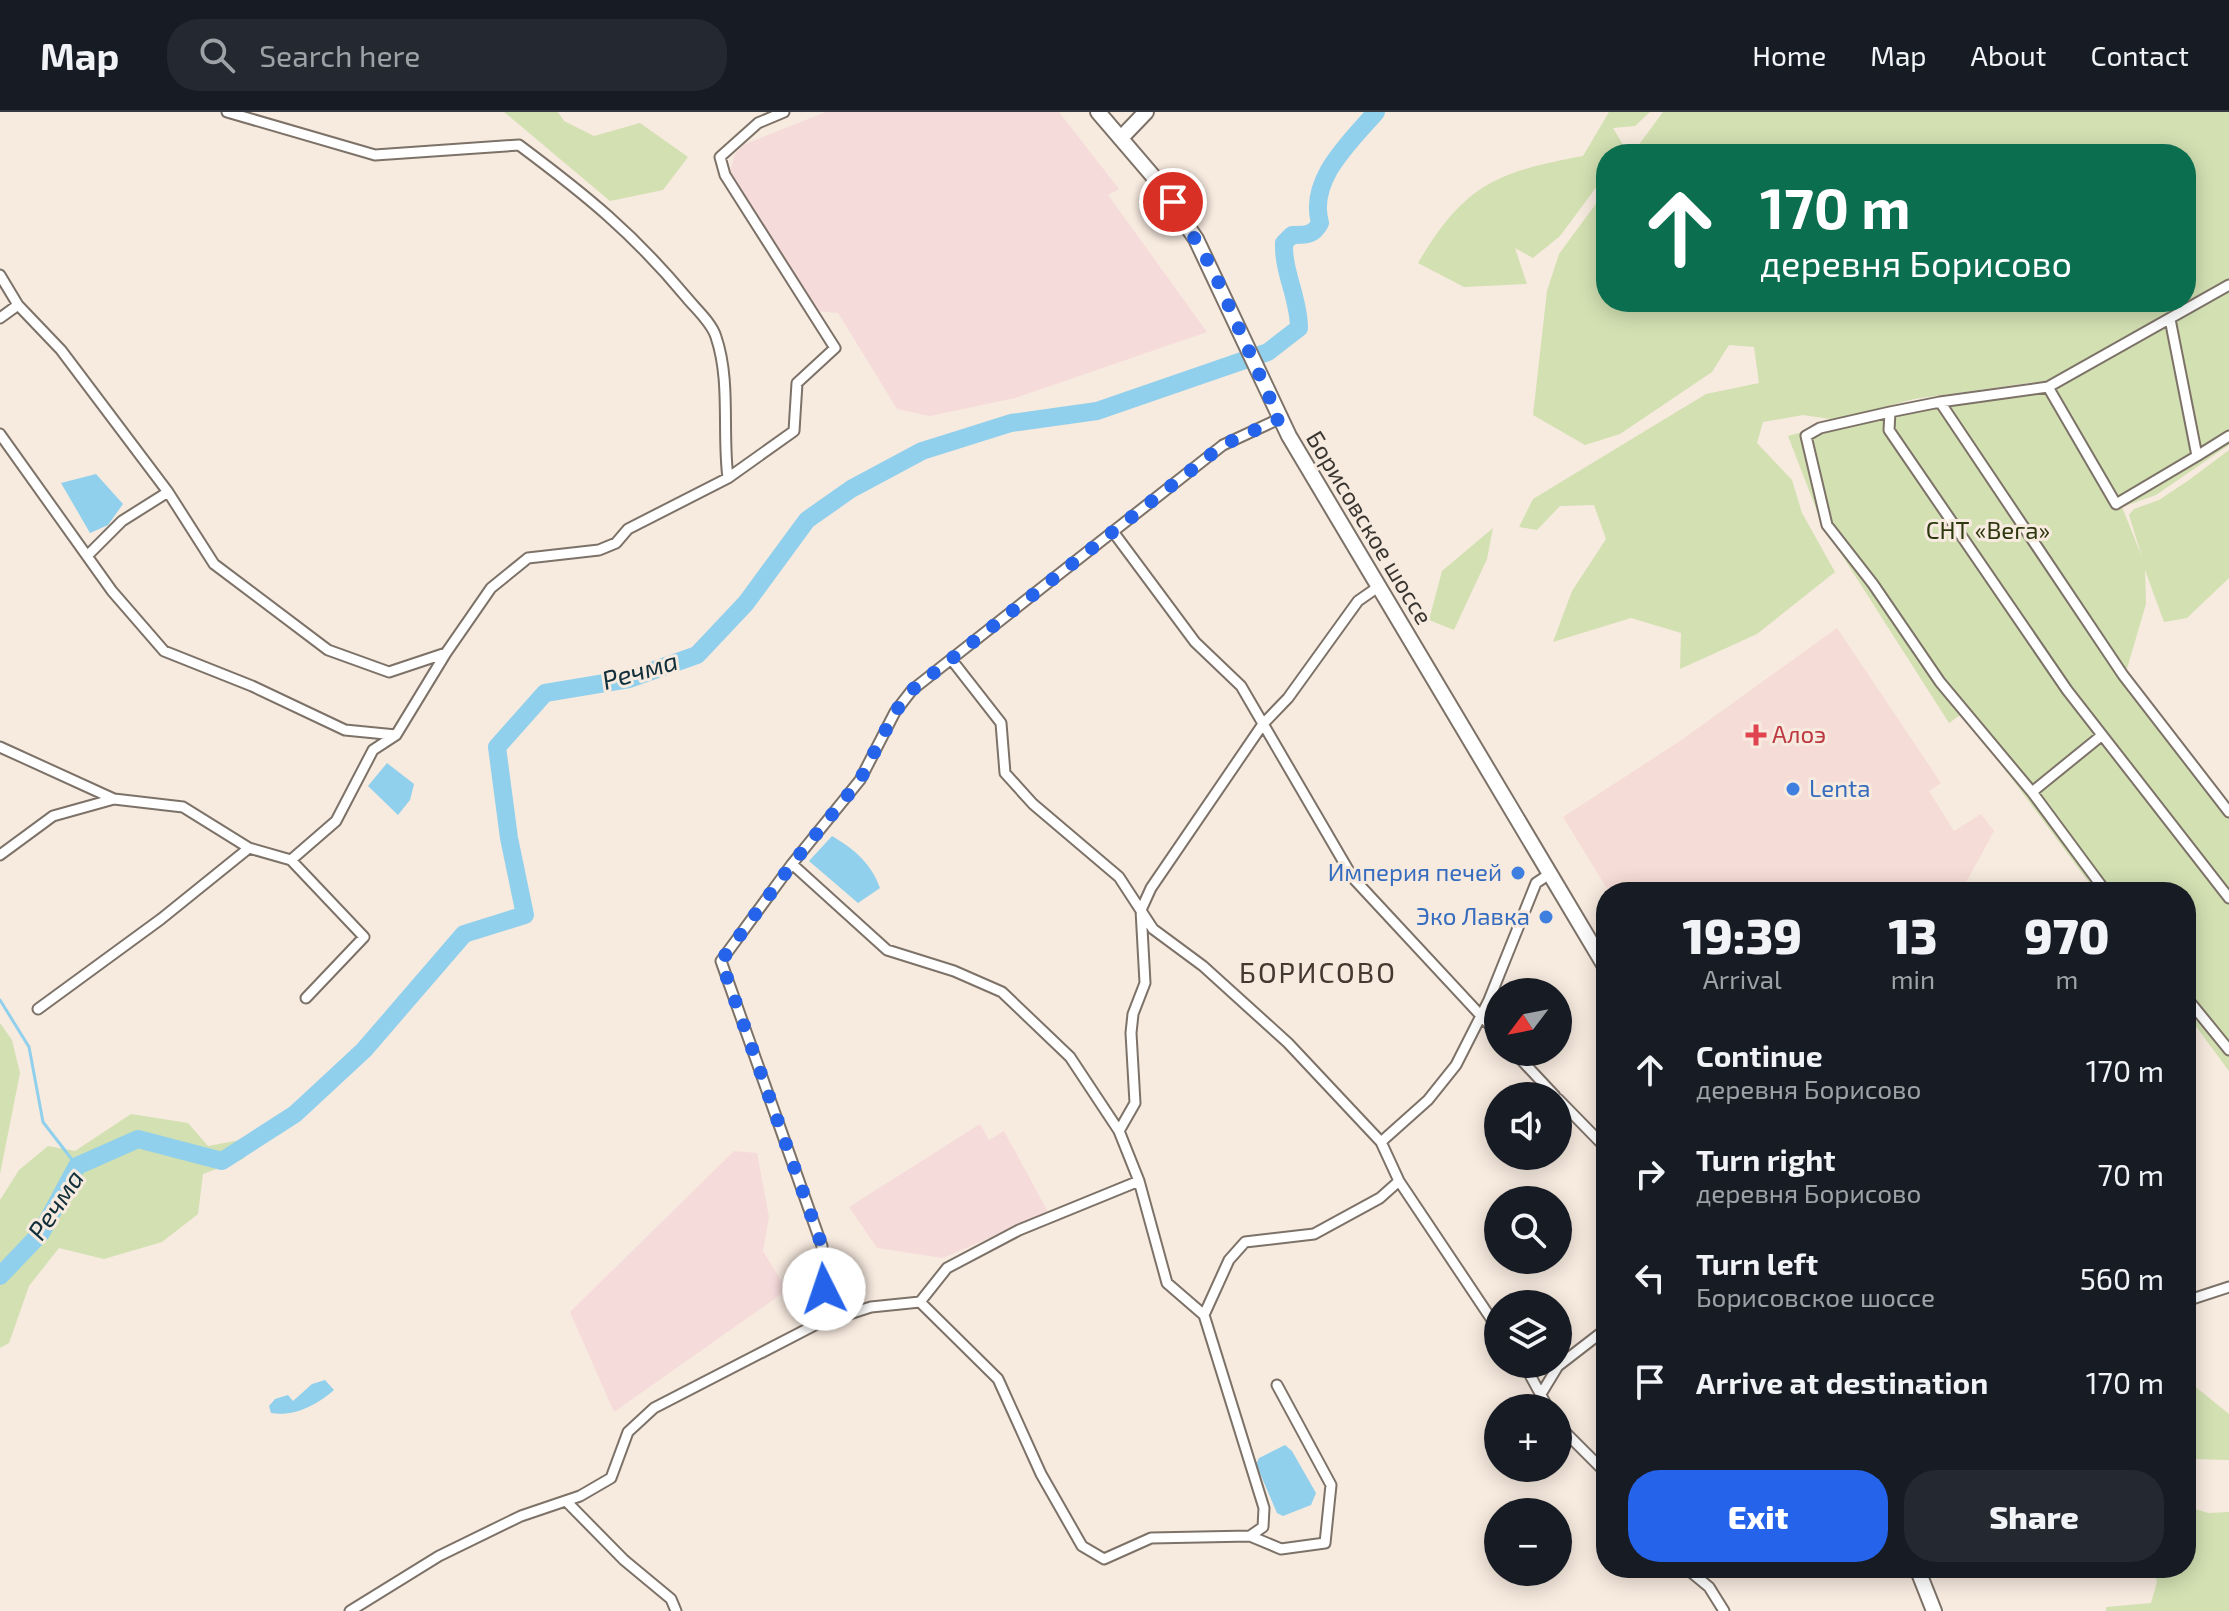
<!DOCTYPE html>
<html lang="en">
<head>
<meta charset="utf-8">
<style>
  body { margin:0; font-family:"Exo 2",sans-serif; background:#242831; color:#f1f3f6; height:100vh; display:flex; flex-direction:column; font-size:30px; white-space:nowrap }
  * { box-sizing:border-box; margin:0 }
  p { font-size:26px; color:#9ea1a6 }
  .icon { flex:none; width:44px; height:44px; fill:none; stroke:currentColor; stroke-width:2; stroke-linecap:round; stroke-linejoin:round }
  .map { position:relative; flex:1; overflow:hidden }
  .details { position:absolute; left:1596px; top:770px; width:600px; height:696px; display:flex; flex-direction:column; background:#171b24; border-radius:32px; box-shadow:0 4px 20px #0003 }
  .details>* { flex:none }
  .top-card { position:absolute; left:1596px; top:32px; width:600px; height:168px; border-radius:32px; box-shadow:0 4px 20px #0003; background:#0b6e4f; color:#fff; overflow:hidden }
  .needle { width:52px; rotate:238deg }
  .buttons { position:absolute; left:1484px; top:866px; display:grid; gap:16px }
  .buttons a { display:grid; place-items:center; width:88px; height:88px; border-radius:50%; background:#171b24; box-shadow:0 4px 20px #0003; font-size:40px }
  .pin { position:absolute; display:grid; place-items:center; width:68px; height:68px; color:#fff; margin:-34px; border:4px solid #fff; border-radius:50%; box-shadow:0 2px 8px #0007 }
  .me { position:absolute; width:88px; margin:-44px; rotate:356deg; stroke-linejoin:round; filter:drop-shadow(0 0 6px #0008) }
  .turn { display:flex; align-items:center; gap:28px; height:168px; padding:0 32px; font-size:36px }
  .turn .icon { width:104px; height:104px; stroke-width:2.5 }
  .turn b { display:block; font-size:56px; line-height:68px }
  .eta { display:flex; justify-content:space-evenly; align-items:center; height:136px; text-align:center }
  .eta b { font-size:48px; font-weight:800; line-height:56px }
  .button { display:flex; gap:16px; margin-top:auto; padding:16px 32px }
  .button a { flex:1; height:92px; border-radius:32px; background:#2563eb; color:#fff; font-size:32px; font-weight:800; line-height:92px; text-align:center }
  .button a+a { background:#242831; color:#f1f3f6 }
  ul { padding:0; list-style:none }
  li { display:flex; align-items:center; gap:24px; height:104px; padding:0 32px }
  li div { flex:1 }
  li b { display:block; font-size:30px }
  li em { font-style:normal }
  header { display:flex; align-items:center; gap:48px; box-sizing:border-box; height:112px; padding:0 40px; background:#171b24; border-bottom:2px solid #363941 }
  header strong { font-size:38px }
  nav { display:flex; gap:44px; margin-inline-start:auto; font-size:28px }
  .search { width:560px; height:72px; background:#242831; display:flex; align-items:center; gap:20px; box-sizing:border-box; padding:0 28px; border-radius:32px; color:#9ea1a6; font-size:30px }
  .map>svg:first-child { display:block }
</style>
</head>
<body>
<header>
<strong>Map</strong>
<div class="search"><svg class="icon" aria-label="search" viewBox="0 0 24 24"><circle cx="10" cy="10" r="6"/><path d="M15 15l6 6"/></svg>Search here</div>
<nav><a>Home</a><a>Map</a><a>About</a><a>Contact</a></nav>
</header>
<div class="map">
<svg width="2229" height="1499" viewBox="0 0 2229 1499">
  <rect width="100%" height="100%" fill="#f7eadf"/>
  <path fill="#f6dcd6" d="M1837 516 1941 671 1929 679 1954 719 1981 702 1994 719 1961 780H1609L1563 705 1680 629Z"/>
  <path fill="#f6dbdb" d="M826 0H1059L1119 77 1108 83 1207 220 1015 286 930 304 897 297 838 201 816 199 730 60 735 42 745 32Z
    M980 1012 989 1028 1004 1019 1048 1100 943 1146 877 1136 849 1095Z
    M734 1039 757 1041 769 1105 763 1139 787 1178 614 1300 570 1200Z"/>
  <path fill="#d2e0b2" d="M504 0H558L564 9 594 24 640 11 688 45 663 78 610 89Z
    M1609 0H1650L1635 14 1613 16 1625 36 1621 42H1606V62L1560 124 1533 146 1515 136 1527 172 1464 175 1418 151C1464 73 1496 60 1583 44Z
    M1663 0H2229V333L2156 383 2122 395 2142 445 2129 403 2134 397 2159 388 2189 368 2229 338V466L2187 506 2164 510 2145 458 2146 492 2126 560 2229 691V959L2186 901V780H2096L1963 601 1949 611 1822 412 1788 324 1884 297 2053 269 2182 193 2051 268 1914 287 1837 308 1803 303 1763 310 1757 331 1792 368 1802 401 1835 460 1757 522 1680 557 1681 521 1631 506 1553 530 1572 479 1606 427 1594 393 1560 394 1537 418 1519 415 1533 387 1706 282 1759 271 1754 235 1729 233 1712 260 1620 322 1585 333 1533 303 1547 179 1559 142 1606 78V190H2186V42H1632Z
    M1493 416 1487 447 1454 518 1429 508 1442 459Z
    M0 911 12 928 20 961 0 1062Z
    M131 1002 188 1011 208 1034 261 1024 243 1047 203 1062 198 1102 162 1130 104 1147 59 1136 29 1174 9 1231 0 1236V1088L19 1058 48 1034 75 1039Z
    M2192 1272 2229 1302V1348L2192 1347 2186 1331V1273Z
    M2186 1394 2208 1401 2229 1400V1499H2106V1495L2151 1491 2157 1470 2153 1456H2186Z"/>
  <path fill="#91d0ec" d="M96 362 123 392 108 413 90 421 61 371Z
    M387 651 414 672 410 688 398 703 368 674Z
    M832 724C854 737 871 751 880 776L858 791 809 749Z
    M325 1268 334 1278C317 1293 294 1305 271 1301L269 1294 275 1287 288 1283 293 1289 312 1272Z
    M1285 1333 1292 1339 1316 1381 1311 1393 1283 1404 1277 1401 1256 1352 1259 1346Z"/>
  <g fill="none" stroke-linecap="round" stroke-linejoin="round">
    <path stroke="#91d0ec" stroke-width="3" d="M0 888 29 935 43 1010 77 1054"/>
    <path stroke="#91d0ec" stroke-width="18" d="M0 1164 41 1121 77 1054 138 1027 222 1049 295 1002 364 938 464 822 525 803 509 726 497 635 545 581 629 567 697 543 746 491 807 408 851 377 922 339 1011 311 1097 299 1268 240 1299 216C1299 186 1283 161 1284 131L1292 123C1305 123 1313 124 1320 111 1308 68 1349 31 1376 0"/>
    <g stroke="#7d7268" stroke-width="13">
      <path id="street" d="M227 0 375 43 519 33C586 83 633 121 687 186 696 197 712 211 716 225 731 269 722 320 728 366
        M0 163 18 193 61 238 168 380 214 452 328 538 389 560 446 541
        M0 206 18 193
        M2048 275 2116 392 2197 344 2170 207
        M1940 290 2048 275 2229 173
        M1890 300 1820 316 1806 324 1827 413 1873 472 1940 570 2032 680 2106 780
        M0 322 112 479 164 539 252 574 345 618 396 623
        M2197 344 2229 324
        M1114 421 1195 530 1241 574 1353 766 1498 922
        M87 444 122 409 168 380
        M951 547 1001 611 1005 661 1033 692 1119 765 1153 817 1203 854 1288 931 1381 1030 1399 1069 1498 1217
        M0 635 114 687 183 695 249 736 291 748 364 825 306 886
        M2032 680 2101 624
        M2229 700 2123 563 1940 290 1890 300 1889 318 2067 578 2229 786
        M0 743 53 704 114 687
        M291 748 336 709 373 638 396 623 446 541 491 476 528 446 599 438 616 431 628 417 728 366 794 319 797 271 835 236 725 63 720 45 758 11 784 0
        M792 752 887 838 954 859 1002 880 1070 945 1119 1019 1139 1069 1167 1171 1204 1203 1264 1396 1263 1415 1250 1424 1151 1426 1104 1447 1082 1434 1041 1362 998 1267 920 1190 871 1195 815 1213
        M2186 885 2229 938
        M38 897 161 807 249 736
        M1514 940 1555 984
        M1558 987 1606 1036
        M1119 1019 1135 991 1131 921 1133 902 1145 871 1141 798 1151 776 1263 612 1288 586 1358 489 1378 475
        M1381 1030 1428 988 1456 953 1489 888 1536 771 1548 763
        M2186 1189 2229 1175
        M920 1190 947 1156 1019 1118 1139 1069
        M1204 1203 1229 1148 1245 1130 1314 1122 1380 1086 1399 1069
        M1524 1252 1548 1296
        M1541 1282 1558 1254 1606 1217
        M1558 1313 1606 1361
        M566 1389 624 1448 671 1487 676 1499
        M1250 1424 1281 1437 1325 1431 1331 1373 1277 1273
        M1686 1456 1709 1475 1724 1499
        M350 1499 439 1444 521 1404 580 1384 611 1366 628 1320 654 1296 815 1213 824 1177 822 1134 721 849 792 752 860 668 895 600 912 578 1223 333 1279 307"/>
    </g>
    <g stroke="#7d7268" stroke-width="18">
      <path id="secondary" d="M1121 26 1146 0"/>
    </g>
    <g stroke="#7d7268" stroke-width="18">
      <path id="primary" d="M1098 0 1152 63 1196 127 1289 324 1606 856
        M1917 1456 1934 1499"/>
    </g>
    <use href="#street" stroke="#fff" stroke-width="9"/>
    <use href="#secondary" stroke="#fff" stroke-width="14"/>
    <use href="#primary" stroke="#fff" stroke-width="14"/>
  </g>
  <g fill="none" stroke-linecap="round" stroke-linejoin="round">
    <path stroke="#2563eb" stroke-width="14" stroke-dasharray="0 25.2" d="M824 1177 822 1134 721 849 792 752 860 668 895 600 912 578 1223 333 1279 307 1213 158 1173 90"/>
  </g>
  <path fill="#e0444e" stroke="#f7eadf" stroke-width="3" d="M1752 611h8v8h8v8h-8v8h-8v-8h-8v-8h8z"/>
  <g fill="#3f7fe0" stroke="#f7eadf" stroke-width="3">
    <circle cx="1793" cy="677" r="8"/>
    <circle cx="1518" cy="761" r="8"/>
    <circle cx="1546" cy="805" r="8"/>
  </g>
  <g text-anchor="middle" stroke-width="6" stroke-linejoin="round" paint-order="stroke">
    <g font-size="24" fill="#393530" stroke="#f7eadf">
      <text transform="translate(1369 416) rotate(59)" y="8">Борисовское шоссе</text>
    </g>
    <g font-size="24" fill="#2e380f" stroke="#f7eadf">
      <text x="1988" y="427">СНТ «Вега»</text>
    </g>
    <g font-size="24" fill="#be3a42" stroke="#f7eadf" text-anchor="start">
      <text x="1772" y="631">Алоэ</text>
    </g>
    <g font-size="24" fill="#366cbe" stroke="#f7eadf" text-anchor="end">
      <text x="1809" y="685" text-anchor="start">Lenta</text>
      <text x="1502" y="769">Империя печей</text>
      <text x="1530" y="813">Эко Лавка</text>
    </g>
    <g font-size="26" font-style="italic" fill="#112f3b" stroke="#f7eadf">
      <text transform="translate(640 559) rotate(-16)" y="9">Речма</text>
      <text transform="translate(56 1093) rotate(-56)" y="9">Речма</text>
    </g>
    <g font-size="28" letter-spacing="2" fill="#433930" stroke="#f7eadf">
      <text x="1318" y="871">БОРИСОВО</text>
    </g>
  </g>
</svg>
<div class="buttons">
<a><svg class="needle" viewBox="-14 -14 28 28"><path d="M0-13l5 13h-10z" fill="#e53935"/><path d="M0 13l5-13h-10z" fill="#9ea1a6"/></svg></a>
<a><svg class="icon" aria-label="sound" viewBox="0 0 24 24"><path d="M4 9h4l5-4v14l-5-4H4zM17 9q2 3 0 6"/></svg></a>
<a><svg class="icon" aria-label="search" viewBox="0 0 24 24"><circle cx="10" cy="10" r="6"/><path d="M15 15l6 6"/></svg></a>
<a><svg class="icon" aria-label="layers" viewBox="0 0 24 24"><path d="M12 4l9 5-9 5-9-5zM3 14l9 5 9-5"/></svg></a>
<a>+</a>
<a>−</a>
</div>
<div class="pin" style="left:1173px;top:90px;background:#d93025"><svg class="icon" aria-label="arrive" viewBox="0 0 24 24"><path d="M6 21V4h12l-3 4 3 4H6"/></svg></div>
<svg class="me" style="left:824px;top:1177px" viewBox="-20 -20 40 40"><circle r="19" fill="#fff"/><path d="M0-13L10 11 0 6-10 11z" fill="#2563eb"/></svg>
<div class="top-card">
<div class="turn"><svg class="icon" aria-label="ahead" viewBox="0 0 24 24"><path d="M12 20V5M6 11l6-6 6 6"/></svg><div><b>170 m</b>деревня Борисово</div></div>
</div>
<section class="details">
<div class="eta">
<div><b>19:39</b><p>Arrival</p></div>
<div><b>13</b><p>min</p></div>
<div><b>970</b><p>m</p></div>
</div>
<ul>
<li><svg class="icon" aria-label="ahead" viewBox="0 0 24 24"><path d="M12 20V5M6 11l6-6 6 6"/></svg><div><b>Continue</b><p>деревня Борисово</p></div><em>170 m</em></li>
<li><svg class="icon" aria-label="right" viewBox="0 0 24 24"><path d="M7 20v-9h11M14 6l5 5-5 5"/></svg><div><b>Turn right</b><p>деревня Борисово</p></div><em>70 m</em></li>
<li><svg class="icon" aria-label="left" viewBox="0 0 24 24"><path d="M17 20v-9H6M10 6l-5 5 5 5"/></svg><div><b>Turn left</b><p>Борисовское шоссе</p></div><em>560 m</em></li>
<li><svg class="icon" aria-label="arrive" viewBox="0 0 24 24"><path d="M6 21V4h12l-3 4 3 4H6"/></svg><div><b>Arrive at destination</b></div><em>170 m</em></li>
</ul>
<div class="button"><a>Exit</a><a>Share</a></div>
</section>
</div>
</body>
</html>
